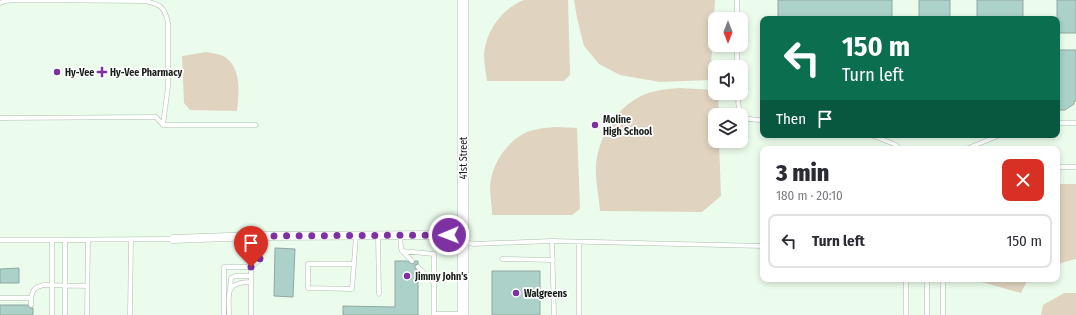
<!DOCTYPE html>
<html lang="en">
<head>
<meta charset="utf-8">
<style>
  body { margin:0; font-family:"Fira Sans Condensed",sans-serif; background:#f2f2f3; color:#2b2b33; height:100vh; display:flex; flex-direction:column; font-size:15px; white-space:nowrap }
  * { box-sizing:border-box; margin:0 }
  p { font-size:13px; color:#7c7c81 }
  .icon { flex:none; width:22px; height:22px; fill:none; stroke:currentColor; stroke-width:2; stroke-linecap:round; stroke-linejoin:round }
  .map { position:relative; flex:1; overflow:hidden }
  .panel { position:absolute; left:760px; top:146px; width:300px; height:136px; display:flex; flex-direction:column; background:#fff; border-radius:8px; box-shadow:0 2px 6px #0003 }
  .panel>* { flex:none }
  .guide { position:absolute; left:760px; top:16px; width:300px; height:122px; border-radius:8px; box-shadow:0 2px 6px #0003; background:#0b6e4f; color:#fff; overflow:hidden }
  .needle { width:26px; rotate:180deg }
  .buttons { position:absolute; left:708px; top:12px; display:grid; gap:8px }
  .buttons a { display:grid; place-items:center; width:40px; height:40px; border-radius:8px; background:#fff; box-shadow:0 2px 6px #0003; font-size:20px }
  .pin { position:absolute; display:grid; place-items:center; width:34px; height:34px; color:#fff; margin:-41px -17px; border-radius:50% 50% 50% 0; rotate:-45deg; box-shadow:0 0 4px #0007 }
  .pin .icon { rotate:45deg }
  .me { position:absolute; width:44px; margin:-22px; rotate:269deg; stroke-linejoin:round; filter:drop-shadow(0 0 3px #0008) }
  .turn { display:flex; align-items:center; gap:14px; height:84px; padding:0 16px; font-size:18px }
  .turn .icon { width:52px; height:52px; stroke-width:2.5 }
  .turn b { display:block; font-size:28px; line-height:34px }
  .then { display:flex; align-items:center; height:38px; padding:0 16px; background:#0003; gap:8px; font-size:15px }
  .round { display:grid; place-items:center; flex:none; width:42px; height:42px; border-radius:8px; background:#f2f2f3 }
  .headline { display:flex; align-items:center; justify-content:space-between; height:68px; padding:0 16px }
  h1 { font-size:24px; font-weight:800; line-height:30px }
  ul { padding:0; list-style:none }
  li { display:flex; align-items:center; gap:12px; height:54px; margin:0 8px 6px; padding:0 8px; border:2px solid #e1e1e2; border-radius:8px }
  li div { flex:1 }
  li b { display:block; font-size:15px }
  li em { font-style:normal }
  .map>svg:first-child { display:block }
</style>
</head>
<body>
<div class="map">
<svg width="1076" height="315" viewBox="0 0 1076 315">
  <rect width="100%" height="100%" fill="#ebfcec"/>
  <path fill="#e0d4c0" d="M524 0H568L570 75 564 81H487C486 72 484 64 484 56 485 32 502 8 524 0Z
    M574 0H715L710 80 660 82 620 75 599 64 584 46 577 18Z
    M206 52C211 53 220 54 225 57 242 69 239 93 237 111L190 110 184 103 182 56Z
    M680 88 715 90V93H718L719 115H715V141H719L721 196 702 212 600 211C599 196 595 180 596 165 599 132 622 98 656 91 663 89 672 89 680 88Z
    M557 127 577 128 580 209 572 215H492C492 206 490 196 490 187 491 166 505 144 523 134 534 128 546 128 557 127Z
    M1057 184H1076V259L1057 264Z
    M971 279H1028L1021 293Z
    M1064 293H1076V315H1041L1043 305Z"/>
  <path fill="#acd1c8" stroke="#8fa8a2" d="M778 0H892V19H778Z
    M919 0H950V19H919Z
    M977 0H1023V19H977Z
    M1057 0H1076V33H1057Z
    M1057 50H1076V101H1074V104L1065 110H1058V106L1057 105Z
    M275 248 295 249 293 297 274 296Z
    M395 261H407L413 264 415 261H418V264L415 265V268L418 272V315H343V306L395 307Z
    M19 268V283H0V269Z
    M492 271H540V315H492Z
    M0 305H28L30 308H33V315H0Z"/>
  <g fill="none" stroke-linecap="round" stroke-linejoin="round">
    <g stroke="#adbeae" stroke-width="5">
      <path id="service" d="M737 0V19
        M0 3 5 1 18 0 145 1C160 4 165 7 168 23V87L163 125
        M737 45V67
        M738 93C738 116 740 120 763 120
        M0 118 156 117 163 125H256
        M1057 123H1076
        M871 135 894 144 901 149
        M966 149 1000 135
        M1057 167H1076
        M378 235 379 294
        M400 235 401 248 402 251 434 254V314H463
        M0 240 173 239
        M52 240V315
        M65 240V315
        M464 241 473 244 552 241 763 246
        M552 241 554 315
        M402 251 412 261
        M502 259 553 260
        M354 264H308V288L352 289 356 236
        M418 267 434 283
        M906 279V315
        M927 279V315
        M943 279V315
        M230 289 231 278 235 276H251
        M0 298H31C33 289 35 287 44 285L87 286
        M31 298V305
        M87 315 88 240
        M130 315 131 239
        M224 315V267H251L260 260 259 236
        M229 315C229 294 224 282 251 282
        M251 315V267
        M579 315V242"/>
    </g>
    <g stroke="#adbeae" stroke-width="9">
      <path id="minor" d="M173 239 259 236 449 235 463 240"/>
    </g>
    <g stroke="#adbeae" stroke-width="12">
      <path id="tertiary" d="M463 0V315"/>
    </g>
    <use href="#service" stroke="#fff" stroke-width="4"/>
    <use href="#minor" stroke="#fff" stroke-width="8"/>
    <use href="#tertiary" stroke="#fff" stroke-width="11"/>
  </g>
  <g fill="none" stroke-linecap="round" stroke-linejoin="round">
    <path stroke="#7e31a2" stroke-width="7" stroke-dasharray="0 12.6" d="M251 267 260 260 259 236 449 235"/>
  </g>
  <g fill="#7e31a2" stroke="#fff" stroke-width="1.5">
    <circle cx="57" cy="72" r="4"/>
    <path d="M100 66h4v4h4v4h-4v4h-4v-4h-4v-4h4z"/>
    <circle cx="595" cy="125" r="4"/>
    <circle cx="407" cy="276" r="4"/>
    <circle cx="516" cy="293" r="4"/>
  </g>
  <g text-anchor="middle" stroke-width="3.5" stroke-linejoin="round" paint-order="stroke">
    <g font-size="10" font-weight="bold" fill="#181f19" stroke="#fff" text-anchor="start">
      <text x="65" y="76">Hy-Vee</text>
      <text x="110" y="76">Hy-Vee Pharmacy</text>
      <text x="603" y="123">Moline<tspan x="603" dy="12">High School</tspan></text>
      <text x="415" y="280">Jimmy John's</text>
      <text x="524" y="297">Walgreens</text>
    </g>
    <g font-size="10" fill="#181f19" stroke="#fff">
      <text transform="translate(463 158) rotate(-90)" y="4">41st Street</text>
    </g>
  </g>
</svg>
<div class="buttons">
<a><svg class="needle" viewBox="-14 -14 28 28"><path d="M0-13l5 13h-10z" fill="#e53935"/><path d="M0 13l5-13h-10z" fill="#7c7c81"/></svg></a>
<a><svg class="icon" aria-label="sound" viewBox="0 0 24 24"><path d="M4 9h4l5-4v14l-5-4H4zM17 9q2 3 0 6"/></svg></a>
<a><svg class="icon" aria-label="layers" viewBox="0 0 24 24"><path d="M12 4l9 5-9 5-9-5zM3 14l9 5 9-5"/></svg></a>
</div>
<div class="pin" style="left:251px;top:267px;background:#d93025"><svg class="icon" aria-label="arrive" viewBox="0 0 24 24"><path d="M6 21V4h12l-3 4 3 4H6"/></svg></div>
<svg class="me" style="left:449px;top:235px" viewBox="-20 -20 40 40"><circle r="17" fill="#7e31a2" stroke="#fff" stroke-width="3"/><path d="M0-11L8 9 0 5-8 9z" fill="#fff"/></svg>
<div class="guide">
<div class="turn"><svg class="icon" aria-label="left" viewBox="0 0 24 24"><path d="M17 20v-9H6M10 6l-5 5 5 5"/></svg><div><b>150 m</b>Turn left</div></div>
<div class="then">Then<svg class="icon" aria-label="arrive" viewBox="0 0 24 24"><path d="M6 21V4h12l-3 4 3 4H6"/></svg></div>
</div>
<section class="panel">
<div class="headline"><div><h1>3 min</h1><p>180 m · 20:10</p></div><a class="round" style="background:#d93025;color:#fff"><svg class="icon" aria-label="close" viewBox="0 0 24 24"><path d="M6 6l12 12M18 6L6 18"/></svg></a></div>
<ul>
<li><svg class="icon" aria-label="left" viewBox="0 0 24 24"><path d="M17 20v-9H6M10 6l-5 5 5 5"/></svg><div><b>Turn left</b></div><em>150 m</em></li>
</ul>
</section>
</div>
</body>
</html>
